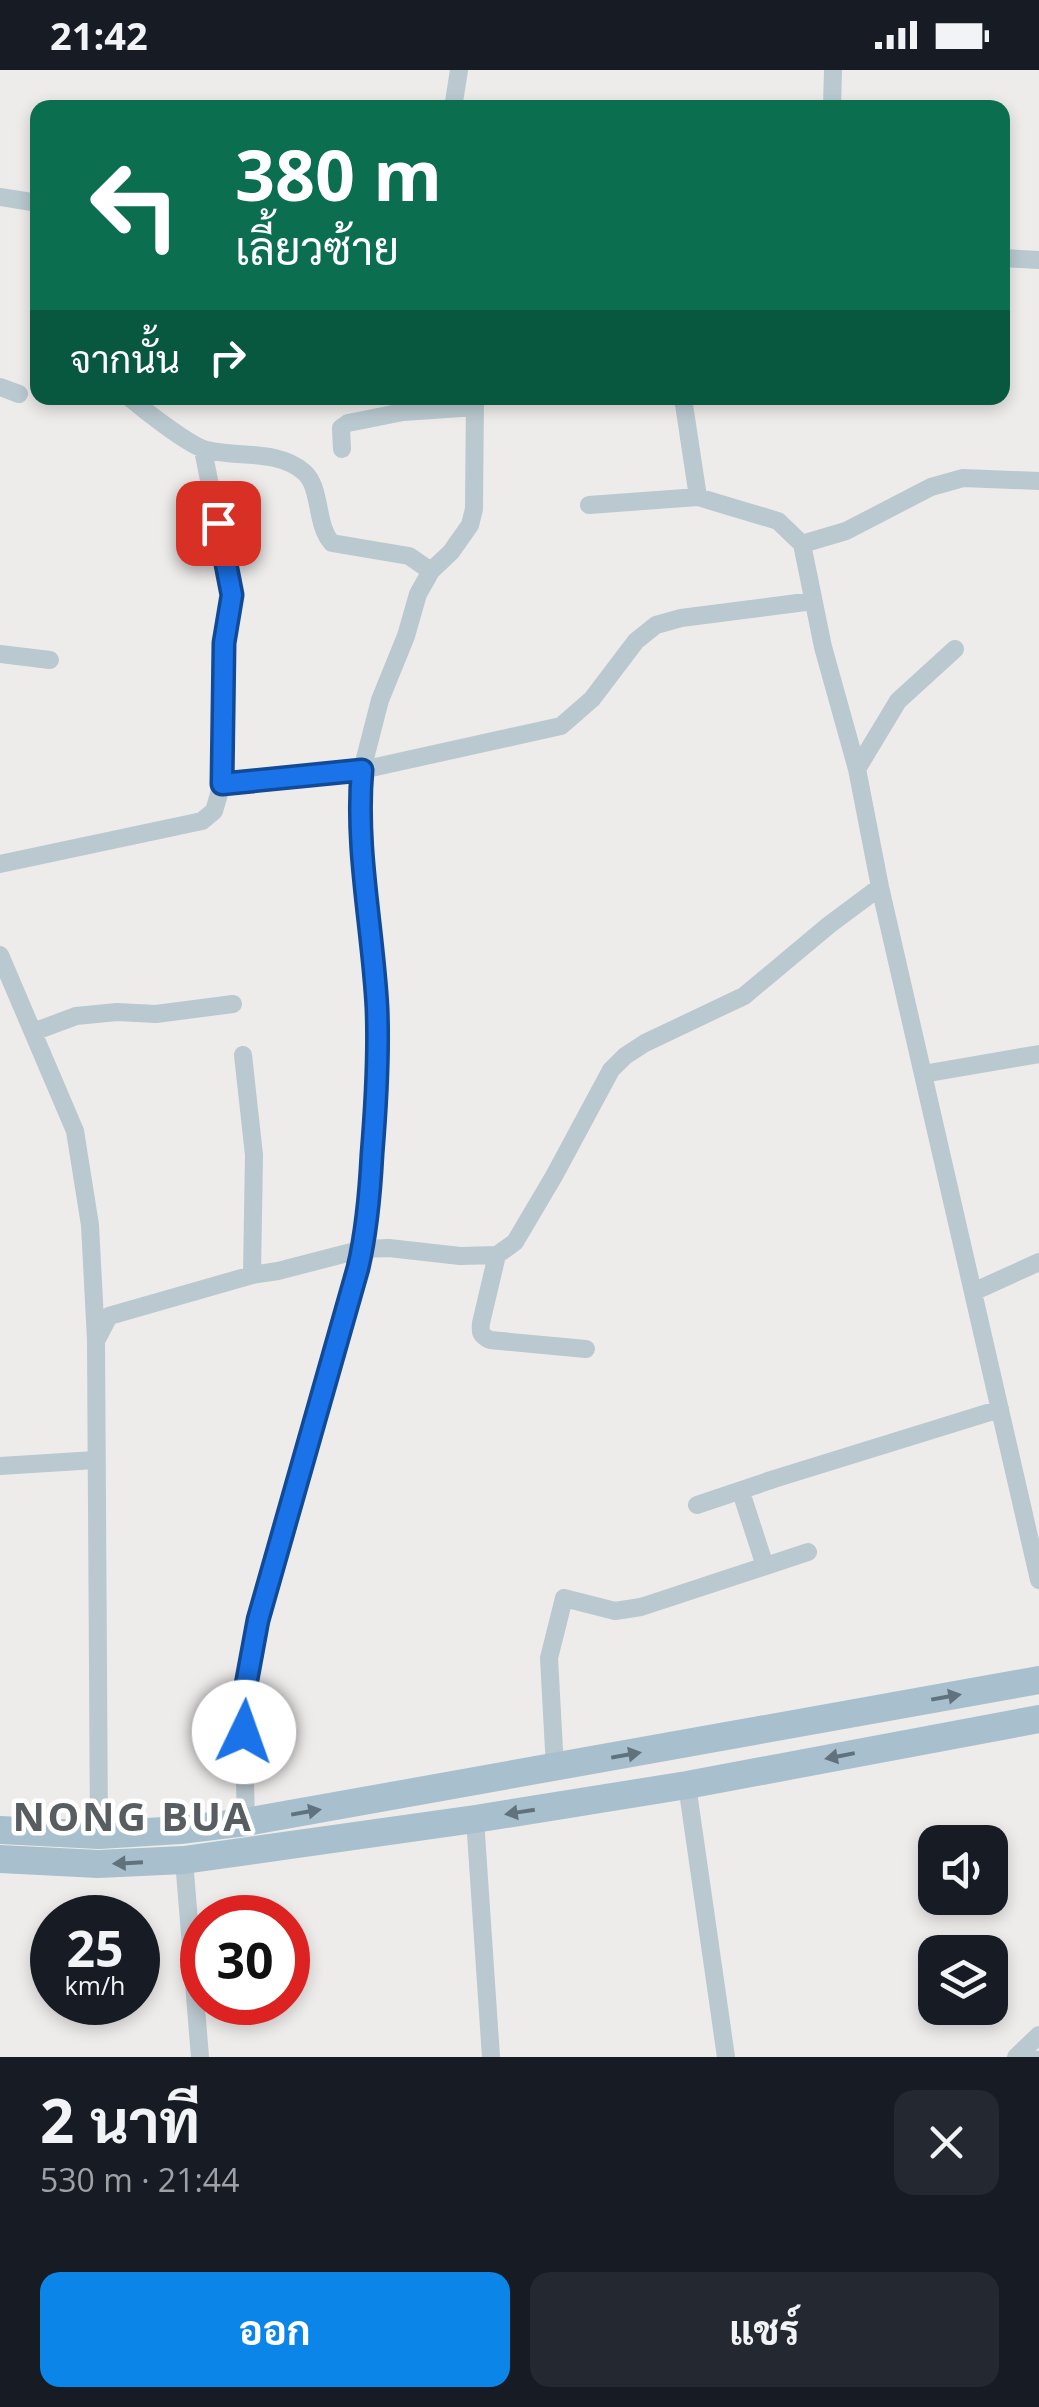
<!DOCTYPE html>
<html lang="th">
<head>
<meta charset="utf-8">
<style>
  body { margin:0; font-family:"Open Sans",Sarabun,sans-serif; background:#242831; color:#f1f3f6; height:100vh; display:flex; flex-direction:column; font-size:38px; white-space:nowrap }
  * { box-sizing:border-box; margin:0 }
  p { font-size:32px; color:#9ea1a6 }
  .icon { flex:none; width:55px; height:55px; fill:none; stroke:currentColor; stroke-width:2; stroke-linecap:round; stroke-linejoin:round }
  .map { position:relative; height:1987px; overflow:hidden }
  .panel { display:flex; flex-direction:column; background:#171b24; flex:1 }
  .panel>* { flex:none }
  .banner { position:absolute; left:30px; top:30px; width:980px; height:305px; border-radius:20px; box-shadow:0 5px 15px #0003; background:#0b6e4f; color:#fff; overflow:hidden }
  .controls { position:absolute; left:918px; top:1755px; display:grid; gap:20px }
  .controls a { display:grid; place-items:center; width:90px; height:90px; border-radius:20px; background:#171b24; box-shadow:0 5px 15px #0003; font-size:50px }
  .speed { position:absolute; left:30px; top:1825px; display:flex; gap:20px; font-size:50px; font-weight:700; text-align:center }
  .speed>* { display:grid; place-content:center; width:130px; height:130px; border-radius:50%; background:#171b24; box-shadow:0 5px 15px #0003; line-height:1 }
  .speed small { font-size:25px; font-weight:400 }
  .speed .limit { border:15px solid #d22; background:#fff; color:#111 }
  .pin { position:absolute; display:grid; place-items:center; width:85px; height:85px; color:#fff; margin:-42px; border-radius:20px; box-shadow:0 5px 15px #0006 }
  .me { position:absolute; width:110px; margin:-55px; rotate:3deg; stroke-linejoin:round; filter:drop-shadow(0 0 8px #0008) }
  .turn { display:flex; align-items:center; gap:35px; height:210px; padding:0 40px; font-size:45px }
  .turn .icon { width:130px; height:130px; stroke-width:2.5 }
  .turn b { display:block; font-size:70px; line-height:85px }
  .then { display:flex; align-items:center; height:95px; padding:0 40px; background:#0003; gap:20px; font-size:38px }
  .round { display:grid; place-items:center; flex:none; width:105px; height:105px; border-radius:20px; background:#242831 }
  .summary { display:flex; align-items:center; justify-content:space-between; height:170px; padding:0 40px }
  h1 { font-size:60px; font-weight:700; line-height:75px }
  .primary-button { display:flex; gap:20px; margin-top:auto; padding:20px 40px }
  .primary-button a { flex:1; height:115px; border-radius:20px; background:#0b86e8; color:#fff; font-size:40px; font-weight:700; line-height:115px; text-align:center }
  .primary-button a+a { background:#242831; color:#f1f3f6 }
  .status { display:flex; justify-content:space-between; align-items:center; height:70px; padding:0 50px; background:#171b24; direction:ltr }
  .status svg { height:28px; fill:currentColor }
  .map>svg:first-child { display:block }
</style>
</head>
<body>
<div class="status"><b>21:42</b><svg viewBox="0 0 49 12"><path d="M0 12V9h3v3zM5 12V6h3v6zM10 12V3h3v9zM15 12V0h3v12zM26 1h20v11H26zM47 4h2v5h-2z"/></svg></div>
<div class="map">
<svg width="1039" height="1987" viewBox="0 0 1039 1987">
  <rect width="100%" height="100%" fill="#eeebeb"/>
  <g fill="none" stroke-linecap="round" stroke-linejoin="round">
    <path stroke="#bac8cf" stroke-width="9" d="M1024 1987 1039 1985"/>
    <path stroke="#bac8cf" stroke-width="18" d="M453 38 459 0
      M832 38 833 0
      M0 127 38 133
      M1002 188 1039 190
      M0 317 19 324
      M130 328C144 340 191 377 207 380 239 388 277 379 304 402 322 418 315 455 332 473L409 486 431 501
      M683 328 698 427
      M342 379 341 358 348 353 403 342 475 337
      M589 435 698 427 778 451 802 474 823 577 857 699 880 817 1039 1510
      M802 474 846 461 931 417 963 408 1039 411
      M0 584 50 590
      M857 699 898 631 955 579
      M222 714 362 700 561 656 592 629 636 571 656 555 681 548 813 531
      M0 794 202 751 214 741 222 714 224 573 231 540 232 525 203 380
      M0 885 75 1061 90 1155 96 1270
      M33 962 76 946 117 942 156 944 233 934
      M243 985 254 1085 252 1205
      M923 1004 1039 984
      M497 1185 481 1253C480 1262 480 1265 490 1270L586 1279
      M973 1222 1039 1192
      M0 1396 95 1390
      M741 1422 765 1496
      M697 1435 774 1409 1000 1339
      M555 1698 549 1588 564 1528 615 1541 641 1537 808 1482
      M687 1715 726 1987
      M475 1749 491 1987
      M246 1752 243 1631 258 1550 359 1199 367 1159 377 1016V938L362 786 360 723 362 700 380 630 406 566 418 524 431 501 451 482 470 455 474 439 475 328
      M99 1765 96 1271 109 1246 252 1205 278 1201 363 1179 389 1178 460 1186 497 1185 515 1172 554 1106 611 1000 625 986 645 973 744 926 829 855 880 817
      M184 1790 200 1987
      M1016 1987 1039 1965"/>
    <path stroke="#a8bfcd" stroke-width="28" d="M0 1760 99 1765 180 1760 246 1752 1039 1610
      M0 1789 98 1794 184 1790 475 1749 687 1715 1039 1649"/>
  </g>
  <defs><path id="oneway-solid" d="M-6-.8H1V-3.2L6.5 0L1 3.2V.8H-6Z" transform="scale(2.5)"/></defs>
  <g fill="#61727c">
    <use href="#oneway-solid" transform="translate(946 1627) rotate(-10)"/>
    <use href="#oneway-solid" transform="translate(626 1685) rotate(-10)"/>
    <use href="#oneway-solid" transform="translate(840 1686) rotate(169)"/>
    <use href="#oneway-solid" transform="translate(306 1742) rotate(-10)"/>
    <use href="#oneway-solid" transform="translate(520 1742) rotate(171)"/>
    <use href="#oneway-solid" transform="translate(128 1793) rotate(177)"/>
  </g>
  <g fill="none" stroke-linecap="round" stroke-linejoin="round">
    <g stroke="#114b97" stroke-width="25">
      <path id="route" d="M218 453 232 525 224 573 222 714 362 700C355 780 373 859 377 938 379 987 376 1035 372 1084 370 1123 367 1160 358 1198L258 1550 243 1631 244 1662"/>
    </g>
    <use href="#route" stroke="#1a73e8" stroke-width="18"/>
  </g>
  <g text-anchor="middle" stroke-width="9" stroke-linejoin="round" paint-order="stroke">
    <g font-size="40" font-weight="bold" letter-spacing="2.5" fill="#575d61" stroke="#fff">
      <text x="133" y="1761">NONG BUA</text>
    </g>
  </g>
</svg>
<div class="controls">
<a><svg class="icon" aria-label="sound" viewBox="0 0 24 24"><path d="M4 9h4l5-4v14l-5-4H4zM17 9q2 3 0 6"/></svg></a>
<a><svg class="icon" aria-label="layers" viewBox="0 0 24 24"><path d="M12 4l9 5-9 5-9-5zM3 14l9 5 9-5"/></svg></a>
</div>
<div class="speed"><div>25<small>km/h</small></div><div class="limit">30</div></div>
<div class="pin" style="left:218px;top:453px;background:#d93025"><svg class="icon" aria-label="arrive" viewBox="0 0 24 24"><path d="M6 21V4h12l-3 4 3 4H6"/></svg></div>
<svg class="me" style="left:244px;top:1662px" viewBox="-20 -20 40 40"><circle r="19" fill="#fff"/><path d="M0-13L10 11 0 6-10 11z" fill="#1a73e8"/></svg>
<div class="banner">
<div class="turn"><svg class="icon" aria-label="left" viewBox="0 0 24 24"><path d="M17 20v-9H6M10 6l-5 5 5 5"/></svg><div><b>380 m</b>เลี้ยวซ้าย</div></div>
<div class="then">จากนั้น<svg class="icon" aria-label="right" viewBox="0 0 24 24"><path d="M7 20v-9h11M14 6l5 5-5 5"/></svg></div>
</div>
</div>
<section class="panel">
<div class="summary"><div><h1>2 นาที</h1><p>530 m · 21:44</p></div><a class="round"><svg class="icon" aria-label="close" viewBox="0 0 24 24"><path d="M6 6l12 12M18 6L6 18"/></svg></a></div>
<div class="primary-button"><a>ออก</a><a>แชร์</a></div>
</section>
</body>
</html>
